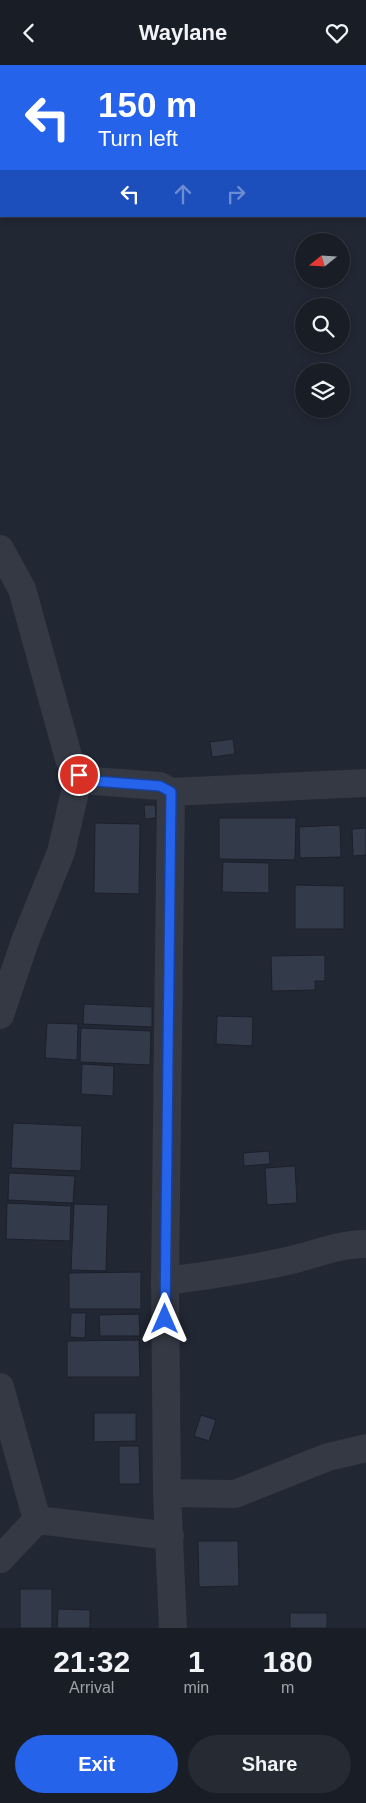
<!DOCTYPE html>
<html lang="en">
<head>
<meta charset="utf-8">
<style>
  body { margin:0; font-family:Helvetica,sans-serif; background:#262a32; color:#f1f3f6; height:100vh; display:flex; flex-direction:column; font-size:19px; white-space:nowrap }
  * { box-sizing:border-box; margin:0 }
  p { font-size:16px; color:#9fa2a7 }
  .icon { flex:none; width:28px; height:28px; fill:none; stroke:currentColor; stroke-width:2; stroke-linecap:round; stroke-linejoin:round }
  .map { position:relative; height:1563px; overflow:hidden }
  .drawer { display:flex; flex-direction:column; background:#191d26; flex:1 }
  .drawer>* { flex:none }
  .banner { position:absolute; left:0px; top:0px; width:366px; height:152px; box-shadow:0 2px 8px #0003,0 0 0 1px #373b43; background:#2563eb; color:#fff; overflow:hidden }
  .needle { width:32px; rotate:252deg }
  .tools { position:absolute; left:295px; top:168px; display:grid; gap:10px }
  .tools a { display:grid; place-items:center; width:55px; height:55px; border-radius:50%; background:#191d26; box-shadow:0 2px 8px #0003,0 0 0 1px #373b43; font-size:25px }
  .pin { position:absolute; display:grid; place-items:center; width:42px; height:42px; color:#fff; margin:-21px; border:2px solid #fff; border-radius:50%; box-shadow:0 1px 5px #0007 }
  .me { position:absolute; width:55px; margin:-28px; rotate:0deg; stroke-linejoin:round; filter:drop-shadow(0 0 4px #0008) }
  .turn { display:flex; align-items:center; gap:18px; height:105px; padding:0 15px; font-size:22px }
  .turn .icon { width:65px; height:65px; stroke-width:2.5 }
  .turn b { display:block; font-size:35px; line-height:42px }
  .lanes { display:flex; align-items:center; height:48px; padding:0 15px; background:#0003; justify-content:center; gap:25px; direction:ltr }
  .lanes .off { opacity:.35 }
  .eta { display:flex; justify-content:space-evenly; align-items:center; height:85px; text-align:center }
  .eta b { font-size:30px; font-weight:700; line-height:35px }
  .cta { display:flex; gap:10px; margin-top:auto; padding:10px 15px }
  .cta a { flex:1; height:58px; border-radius:30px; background:#2563eb; color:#fff; font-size:20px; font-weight:700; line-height:58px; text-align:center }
  .cta a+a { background:#262a32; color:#f1f3f6 }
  header { display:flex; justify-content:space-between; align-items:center; height:65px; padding:0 15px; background:#191d26; font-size:22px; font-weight:700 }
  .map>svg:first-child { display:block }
</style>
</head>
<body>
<header><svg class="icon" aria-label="back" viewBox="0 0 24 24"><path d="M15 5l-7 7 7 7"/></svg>Waylane<svg class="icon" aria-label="heart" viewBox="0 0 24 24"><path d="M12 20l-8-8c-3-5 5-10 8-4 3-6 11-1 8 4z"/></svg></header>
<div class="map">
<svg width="366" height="1563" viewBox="0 0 366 1563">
  <rect width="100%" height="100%" fill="#212733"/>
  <path fill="#333a4a" stroke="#1c202b" d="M233 674 235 689 212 692 210 677Z
    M144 740H155L156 753 145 754Z
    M219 753H296L295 795 219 794Z
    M95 758 140 759 139 829 94 828Z
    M340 760 341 792 300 793 299 762Z
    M366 763V790L353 791 352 764Z
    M223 797 269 798V828L222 827Z
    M295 820 344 821V864H295Z
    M325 890V916H315V925L272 926 271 891Z
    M84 939 152 942V962L83 959Z
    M217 951 253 952 252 981 216 979Z
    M47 958 78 959 77 995 45 993Z
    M81 963 151 966 150 1000 80 997Z
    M82 999 114 1001 113 1031 81 1029Z
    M13 1058 82 1061 81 1106 11 1103Z
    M269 1086 270 1099 244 1101 243 1088Z
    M295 1101 297 1138 267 1140 265 1103Z
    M9 1108 75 1111 73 1138 8 1135Z
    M7 1138 71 1141 70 1176 6 1174Z
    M74 1139 108 1140 106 1206 71 1205Z
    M141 1207V1244H69V1208Z
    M71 1248H86L85 1273 70 1272Z
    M139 1249 140 1271H100L99 1250Z
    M139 1275 140 1312H67V1276Z
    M94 1348H136V1376L94 1377Z
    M201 1350 216 1355 209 1376 194 1371Z
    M119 1381H139L140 1419H119Z
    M198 1476H238L239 1521 199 1522Z
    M20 1524H52V1563H20Z
    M58 1544 90 1545V1563H57Z
    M290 1548H327V1563H290Z"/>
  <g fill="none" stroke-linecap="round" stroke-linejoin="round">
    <path stroke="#343944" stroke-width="28" d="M0 484 22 524 69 694 79 710 93 716 160 721 171 727 165 1216 167 1428 173 1563
      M171 727 366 718
      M0 950 25 876 61 787 79 710
      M165 1216C206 1211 246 1205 287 1196 314 1190 338 1179 366 1179
      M0 1322 37 1455 170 1471
      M167 1428 235 1429 328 1392 366 1383
      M0 1494 37 1455"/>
  </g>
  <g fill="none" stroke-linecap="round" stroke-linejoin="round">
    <g stroke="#184099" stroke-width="12">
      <path id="route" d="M79 710 94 716 160 721 171 727 165 1254"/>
    </g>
    <use href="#route" stroke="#2563eb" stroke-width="9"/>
  </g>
</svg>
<div class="tools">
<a><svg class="needle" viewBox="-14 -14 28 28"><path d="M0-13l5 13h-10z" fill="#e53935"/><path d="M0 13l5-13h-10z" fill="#9fa2a7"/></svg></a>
<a><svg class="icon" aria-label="search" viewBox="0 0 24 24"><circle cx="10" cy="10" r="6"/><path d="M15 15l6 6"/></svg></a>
<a><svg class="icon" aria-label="layers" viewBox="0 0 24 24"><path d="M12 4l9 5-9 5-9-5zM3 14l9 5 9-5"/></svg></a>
</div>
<div class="pin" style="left:79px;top:710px;background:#d93025"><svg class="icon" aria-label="arrive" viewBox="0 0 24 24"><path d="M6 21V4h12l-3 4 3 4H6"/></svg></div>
<svg class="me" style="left:165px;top:1254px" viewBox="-20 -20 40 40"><path d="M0-17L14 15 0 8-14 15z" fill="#2563eb" stroke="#fff" stroke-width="4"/></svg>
<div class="banner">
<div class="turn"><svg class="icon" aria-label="left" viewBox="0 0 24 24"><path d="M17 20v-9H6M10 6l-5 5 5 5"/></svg><div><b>150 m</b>Turn left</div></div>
<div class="lanes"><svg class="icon" aria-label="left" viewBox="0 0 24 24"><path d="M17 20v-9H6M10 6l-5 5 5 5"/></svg><svg class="icon off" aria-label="ahead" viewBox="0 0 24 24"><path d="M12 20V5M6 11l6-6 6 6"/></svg><svg class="icon off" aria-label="right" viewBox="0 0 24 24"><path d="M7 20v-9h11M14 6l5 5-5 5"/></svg></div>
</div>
</div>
<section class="drawer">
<div class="eta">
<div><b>21:32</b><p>Arrival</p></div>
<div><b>1</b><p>min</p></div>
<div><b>180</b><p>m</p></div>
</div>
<div class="cta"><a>Exit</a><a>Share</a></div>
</section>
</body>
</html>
